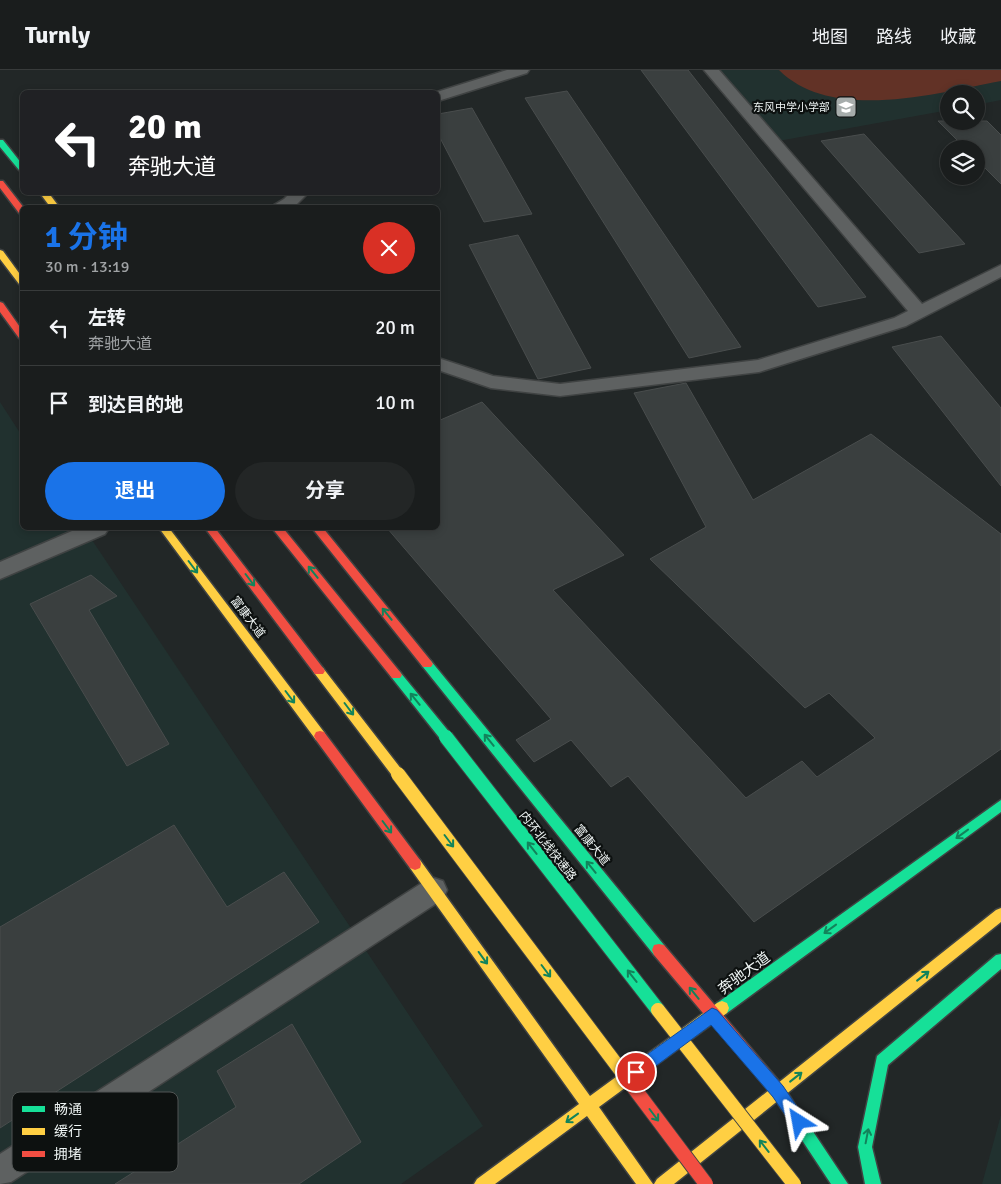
<!DOCTYPE html>
<html lang="zh">
<head>
<meta charset="utf-8">
<style>
  body { margin:0; font-family:Signika,"Noto Sans SC",sans-serif; background:#232626; color:#f1f3f6; height:100vh; display:flex; flex-direction:column; font-size:19px; white-space:nowrap }
  * { box-sizing:border-box; margin:0 }
  p { font-size:16px; color:#9fa2a4 }
  .icon { flex:none; width:28px; height:28px; fill:none; stroke:currentColor; stroke-width:2; stroke-linecap:round; stroke-linejoin:round }
  .map { position:relative; flex:1; overflow:hidden }
  .side { position:absolute; left:20px; top:135px; width:420px; height:325px; display:flex; flex-direction:column; background:#1a1d1d; border-radius:8px; box-shadow:0 2px 8px #0003,0 0 0 1px #383b3b }
  .side>* { flex:none }
  .hud { position:absolute; left:20px; top:20px; width:420px; height:105px; border-radius:8px; box-shadow:0 2px 8px #0003,0 0 0 1px #383b3b; background:#202124; color:#fff; overflow:hidden }
  .controls { position:absolute; left:940px; top:15px; display:grid; gap:10px }
  .controls a { display:grid; place-items:center; width:45px; height:45px; border-radius:50%; background:#1a1d1d; box-shadow:0 2px 8px #0003,0 0 0 1px #383b3b; font-size:25px }
  .pin { position:absolute; display:grid; place-items:center; width:42px; height:42px; color:#fff; margin:-21px; border:2px solid #fff; border-radius:50%; box-shadow:0 1px 5px #0007 }
  .me { position:absolute; width:55px; margin:-28px; rotate:326deg; stroke-linejoin:round; filter:drop-shadow(0 0 4px #0008) }
  .turn { display:flex; align-items:center; gap:18px; height:105px; padding:0 25px; font-size:22px }
  .turn .icon { width:65px; height:65px; stroke-width:2.5 }
  .turn b { display:block; font-size:35px; line-height:42px }
  .round { display:grid; place-items:center; flex:none; width:52px; height:52px; border-radius:26px; background:#232626 }
  .headline { display:flex; align-items:center; justify-content:space-between; height:85px; padding:0 25px }
  h1 { font-size:30px; font-weight:700; line-height:38px; color:#1a73e8 }
  .primary-button { display:flex; gap:10px; margin-top:auto; padding:10px 25px }
  .primary-button a { flex:1; height:58px; border-radius:30px; background:#1a73e8; color:#fff; font-size:20px; font-weight:700; line-height:58px; text-align:center }
  .primary-button a+a { background:#232626; color:#f1f3f6 }
  ul { padding:0; list-style:none }
  li { display:flex; align-items:center; gap:15px; height:75px; padding:0 25px; border-top:1px solid #383b3b }
  li div { flex:1 }
  li b { display:block; font-size:19px }
  li em { font-style:normal }
  header { display:flex; align-items:center; gap:30px; box-sizing:border-box; height:70px; padding:0 25px; background:#1a1d1d; border-bottom:1px solid #383b3b }
  header strong { font-size:24px }
  nav { display:flex; gap:28px; margin-inline-start:auto; font-size:18px }
  .map>svg:first-child { display:block }
</style>
</head>
<body>
<header>
<strong>Turnly</strong>
<nav><a>地图</a><a>路线</a><a>收藏</a></nav>
</header>
<div class="map">
<svg width="1001" height="1114" viewBox="0 0 1001 1114">
  <rect width="100%" height="100%" fill="#222727"/>
  <path fill="#21312f" d="M711 0H1001V30L976 35V24H949V40L773 72Z
    M0 332 22 366V458H84L483 1056 401 1114H0Z
    M1001 1045V1114H982Z"/>
  <path fill="#623226" d="M779 0H1001V11C937 23 832 53 779 0Z"/>
  <path fill="#3a3f3f" stroke="#494d4d" d="M641 0H688L866 227 818 237Z
    M567 21 653 148 741 277 689 288 525 28Z
    M472 38 532 144 484 152 438 64V44Z
    M938 51H987L1001 65V114L976 89V79H966Z
    M864 64 965 174 919 183 821 71Z
    M518 165 591 298 538 309 469 175Z
    M941 266 1001 338V416L892 277Z
    M686 313 753 430 871 364 1001 464V679L754 852 628 706 611 717 571 670 534 692 516 670 551 649 387 458H438V351L482 332 624 485 553 520 746 728 802 691 817 707 875 668 829 623 805 638 650 489 706 457 634 323Z
    M91 505 117 526 89 540 169 674 127 696 30 534Z
    M174 755 227 837 284 802 319 852 0 1058V857Z
    M292 954 361 1072 299 1114H115L236 1037 217 1001Z"/>
  <g fill="none" stroke-linecap="round" stroke-linejoin="round">
    <g stroke="#404343" stroke-width="3">
      <path id="lane" d="M507 0H529L527 3 438 31 437 22Z
        M704 0H719L922 234 1001 195V207L906 256 759 302 560 326 491 318 438 300V288L493 306 560 314 758 290 894 248 908 241Z
        M291 122H309L293 138H269L284 129Z
        M79 458H109L105 464 0 509V492Z
        M434 808 443 811 447 820 443 829 11 1112 0 1114V1084L425 811Z"/>
    </g>
    <g stroke="#404343" stroke-width="3">
      <path id="fast" d="M0 70H3L22 94V100H19L0 77Z
        M427 589 431 591 664 875 666 880 664 885 659 886 654 885 423 597 421 594 423 591Z
        M396 600 400 602 450 663 452 667 450 671 446 672 442 671 392 608 390 605 392 602Z
        M1001 730V742L727 943 722 945 717 943 715 938 717 933Z
        M1001 884V899L888 995 872 1077 881 1114H865L858 1077 877 986 996 885Z
        M797 1043 802 1045 848 1114H831L792 1055 790 1050 792 1045Z"/>
    </g>
    <g stroke="#404343" stroke-width="3">
      <path id="slow" d="M39 122H48L60 138H51Z
        M0 180 3 181 22 207V215L19 214 0 189Z
        M159 458H169L324 662 326 666 324 670 320 671 316 670Z
        M319 596 323 598 402 700 404 704 402 708 398 709 394 708 315 604 313 601 315 598Z
        M415 788 420 790 590 1026 717 933 722 931 727 933 729 938 727 943 599 1037 653 1114H636L587 1046 495 1114H474L477 1109 579 1034 410 798 409 794 410 790Z
        M1001 838V852L674 1114H654L657 1109 996 840Z"/>
    </g>
    <g stroke="#404343" stroke-width="3">
      <path id="jam" d="M0 111H3L24 138 22 143H19L0 118Z
        M0 232 3 233 22 260V269L19 268 0 242Z
        M205 458H215L323 598 325 601 323 604H315Z
        M272 458H283L400 602 402 605 400 608H392Z
        M312 458H323L431 591 433 594 431 597H423Z
        M320 661 324 662 420 790 421 794 420 798 415 800 410 798 316 670 314 666 316 662Z
        M659 874 664 875 783 1016 802 1045 804 1050 802 1055 797 1057 792 1055 773 1026 654 885 652 880 654 875Z"/>
    </g>
    <use href="#lane" fill="#5e6161" fill-rule="evenodd"/>
    <use href="#fast" fill="#16e098" fill-rule="evenodd"/>
    <use href="#slow" fill="#ffcf43" fill-rule="evenodd"/>
    <use href="#jam" fill="#f24e42" fill-rule="evenodd"/>
    <g stroke="#404343" stroke-width="16" stroke-linecap="butt">
      <path id="fast-bridge" d="M446 667 658 940"/>
    </g>
    <g stroke="#404343" stroke-width="16" stroke-linecap="butt">
      <path id="slow-bridge" d="M398 704 628 1010
        M658 940 794 1114"/>
    </g>
    <g stroke="#404343" stroke-width="16" stroke-linecap="butt">
      <path id="jam-bridge" d="M628 1010 706 1114"/>
    </g>
    <use href="#fast-bridge" stroke="#16e098" stroke-width="14"/>
    <use href="#slow-bridge" stroke="#ffcf43" stroke-width="14"/>
    <use href="#jam-bridge" stroke="#f24e42" stroke-width="14"/>
  </g>
  <defs><path id="oneway-shaft" d="M-6 0H5M1.5-3L5.5 0L1.5 3" fill="none" stroke-width="1.6" stroke-linecap="round" stroke-linejoin="round" transform="scale(1.25)"/></defs>
  <g stroke="#12835b">
    <use href="#oneway-shaft" transform="translate(193 497) rotate(53)"/>
    <use href="#oneway-shaft" transform="translate(313 502) rotate(-129)"/>
    <use href="#oneway-shaft" transform="translate(250 510) rotate(53)"/>
    <use href="#oneway-shaft" transform="translate(387 544) rotate(-129)"/>
    <use href="#oneway-shaft" transform="translate(290 627) rotate(53)"/>
    <use href="#oneway-shaft" transform="translate(415 629) rotate(-129)"/>
    <use href="#oneway-shaft" transform="translate(349 639) rotate(53)"/>
    <use href="#oneway-shaft" transform="translate(489 670) rotate(-129)"/>
    <use href="#oneway-shaft" transform="translate(387 757) rotate(53)"/>
    <use href="#oneway-shaft" transform="translate(962 764) rotate(144)"/>
    <use href="#oneway-shaft" transform="translate(449 771) rotate(53)"/>
    <use href="#oneway-shaft" transform="translate(532 778) rotate(-128)"/>
    <use href="#oneway-shaft" transform="translate(591 797) rotate(-129)"/>
    <use href="#oneway-shaft" transform="translate(830 859) rotate(144)"/>
    <use href="#oneway-shaft" transform="translate(483 888) rotate(54)"/>
    <use href="#oneway-shaft" transform="translate(546 901) rotate(53)"/>
    <use href="#oneway-shaft" transform="translate(632 906) rotate(-128)"/>
    <use href="#oneway-shaft" transform="translate(923 906) rotate(-38)"/>
    <use href="#oneway-shaft" transform="translate(694 923) rotate(-129)"/>
    <use href="#oneway-shaft" transform="translate(796 1007) rotate(-38)"/>
    <use href="#oneway-shaft" transform="translate(654 1045) rotate(53)"/>
    <use href="#oneway-shaft" transform="translate(572 1048) rotate(144)"/>
    <use href="#oneway-shaft" transform="translate(867 1066) rotate(-79)"/>
    <use href="#oneway-shaft" transform="translate(764 1076) rotate(-128)"/>
  </g>
  <path fill="#1a73e8" stroke="#114b97" d="M712 938 717 940 783 1016 804 1047 806 1052 804 1058 799 1060 794 1058 773 1027 711 955 641 1007 636 1009 631 1007 628 1002 631 996Z"/>
  <defs>
    <g id="school-square" transform="scale(1.125)"><rect x="-9" y="-9" width="18" height="18" rx="4" fill="#a7adac" stroke="#0d1110"/><path d="M0-5L7-2L0 1L-7-2ZM-4 1L0 2.5L4 1V4Q0 6-4 4Z" fill="#fff"/></g>
  </defs>
  <g fill-rule="evenodd">
    <use href="#school-square" x="846" y="37"/>
  </g>
  <g text-anchor="middle" stroke-width="4.5" stroke-linejoin="round" paint-order="stroke">
    <g font-size="11" fill="#eff5f4" stroke="#0d1110" text-anchor="end">
      <text x="830" y="41">东风中学小学部</text>
    </g>
    <g font-size="12" fill="#eff5f4" stroke="#0d1110">
      <text transform="translate(248 547) rotate(53)" y="4">富康大道</text>
      <text transform="translate(592 775) rotate(51)" y="4">富康大道</text>
      <text transform="translate(548 776) rotate(52)" y="4">内环北线快速路</text>
    </g>
    <g font-size="15" fill="#eff5f4" stroke="#0d1110">
      <text transform="translate(744 903) rotate(-36)" y="5">奔驰大道</text>
    </g>
  </g>
  <rect x="12" y="1022" width="166" height="80" rx="8" fill="#0d1110" stroke="#515554" stroke-width="1"/>
  <rect x="22" y="1036" width="23" height="6" fill="#16e098"/>
  <rect x="22" y="1058" width="23" height="7" fill="#ffcf43"/>
  <rect x="22" y="1081" width="23" height="6" fill="#f24e42"/>
  <g font-size="14" fill="#eff5f4">
    <text x="54" y="1044">畅通</text>
    <text x="54" y="1066">缓行</text>
    <text x="54" y="1089">拥堵</text>
  </g>
</svg>
<div class="controls">
<a><svg class="icon" aria-label="search" viewBox="0 0 24 24"><circle cx="10" cy="10" r="6"/><path d="M15 15l6 6"/></svg></a>
<a><svg class="icon" aria-label="layers" viewBox="0 0 24 24"><path d="M12 4l9 5-9 5-9-5zM3 14l9 5 9-5"/></svg></a>
</div>
<div class="pin" style="left:636px;top:1002px;background:#d93025"><svg class="icon" aria-label="arrive" viewBox="0 0 24 24"><path d="M6 21V4h12l-3 4 3 4H6"/></svg></div>
<svg class="me" style="left:799px;top:1052px" viewBox="-20 -20 40 40"><path d="M0-17L14 15 0 8-14 15z" fill="#1a73e8" stroke="#fff" stroke-width="4"/></svg>
<div class="hud">
<div class="turn"><svg class="icon" aria-label="left" viewBox="0 0 24 24"><path d="M17 20v-9H6M10 6l-5 5 5 5"/></svg><div><b>20 m</b>奔驰大道</div></div>
</div>
<section class="side">
<div class="headline"><div><h1>1 分钟</h1><p>30 m · 13:19</p></div><a class="round" style="background:#d93025;color:#fff"><svg class="icon" aria-label="close" viewBox="0 0 24 24"><path d="M6 6l12 12M18 6L6 18"/></svg></a></div>
<ul>
<li><svg class="icon" aria-label="left" viewBox="0 0 24 24"><path d="M17 20v-9H6M10 6l-5 5 5 5"/></svg><div><b>左转</b><p>奔驰大道</p></div><em>20 m</em></li>
<li><svg class="icon" aria-label="arrive" viewBox="0 0 24 24"><path d="M6 21V4h12l-3 4 3 4H6"/></svg><div><b>到达目的地</b></div><em>10 m</em></li>
</ul>
<div class="primary-button"><a>退出</a><a>分享</a></div>
</section>
</div>
</body>
</html>
